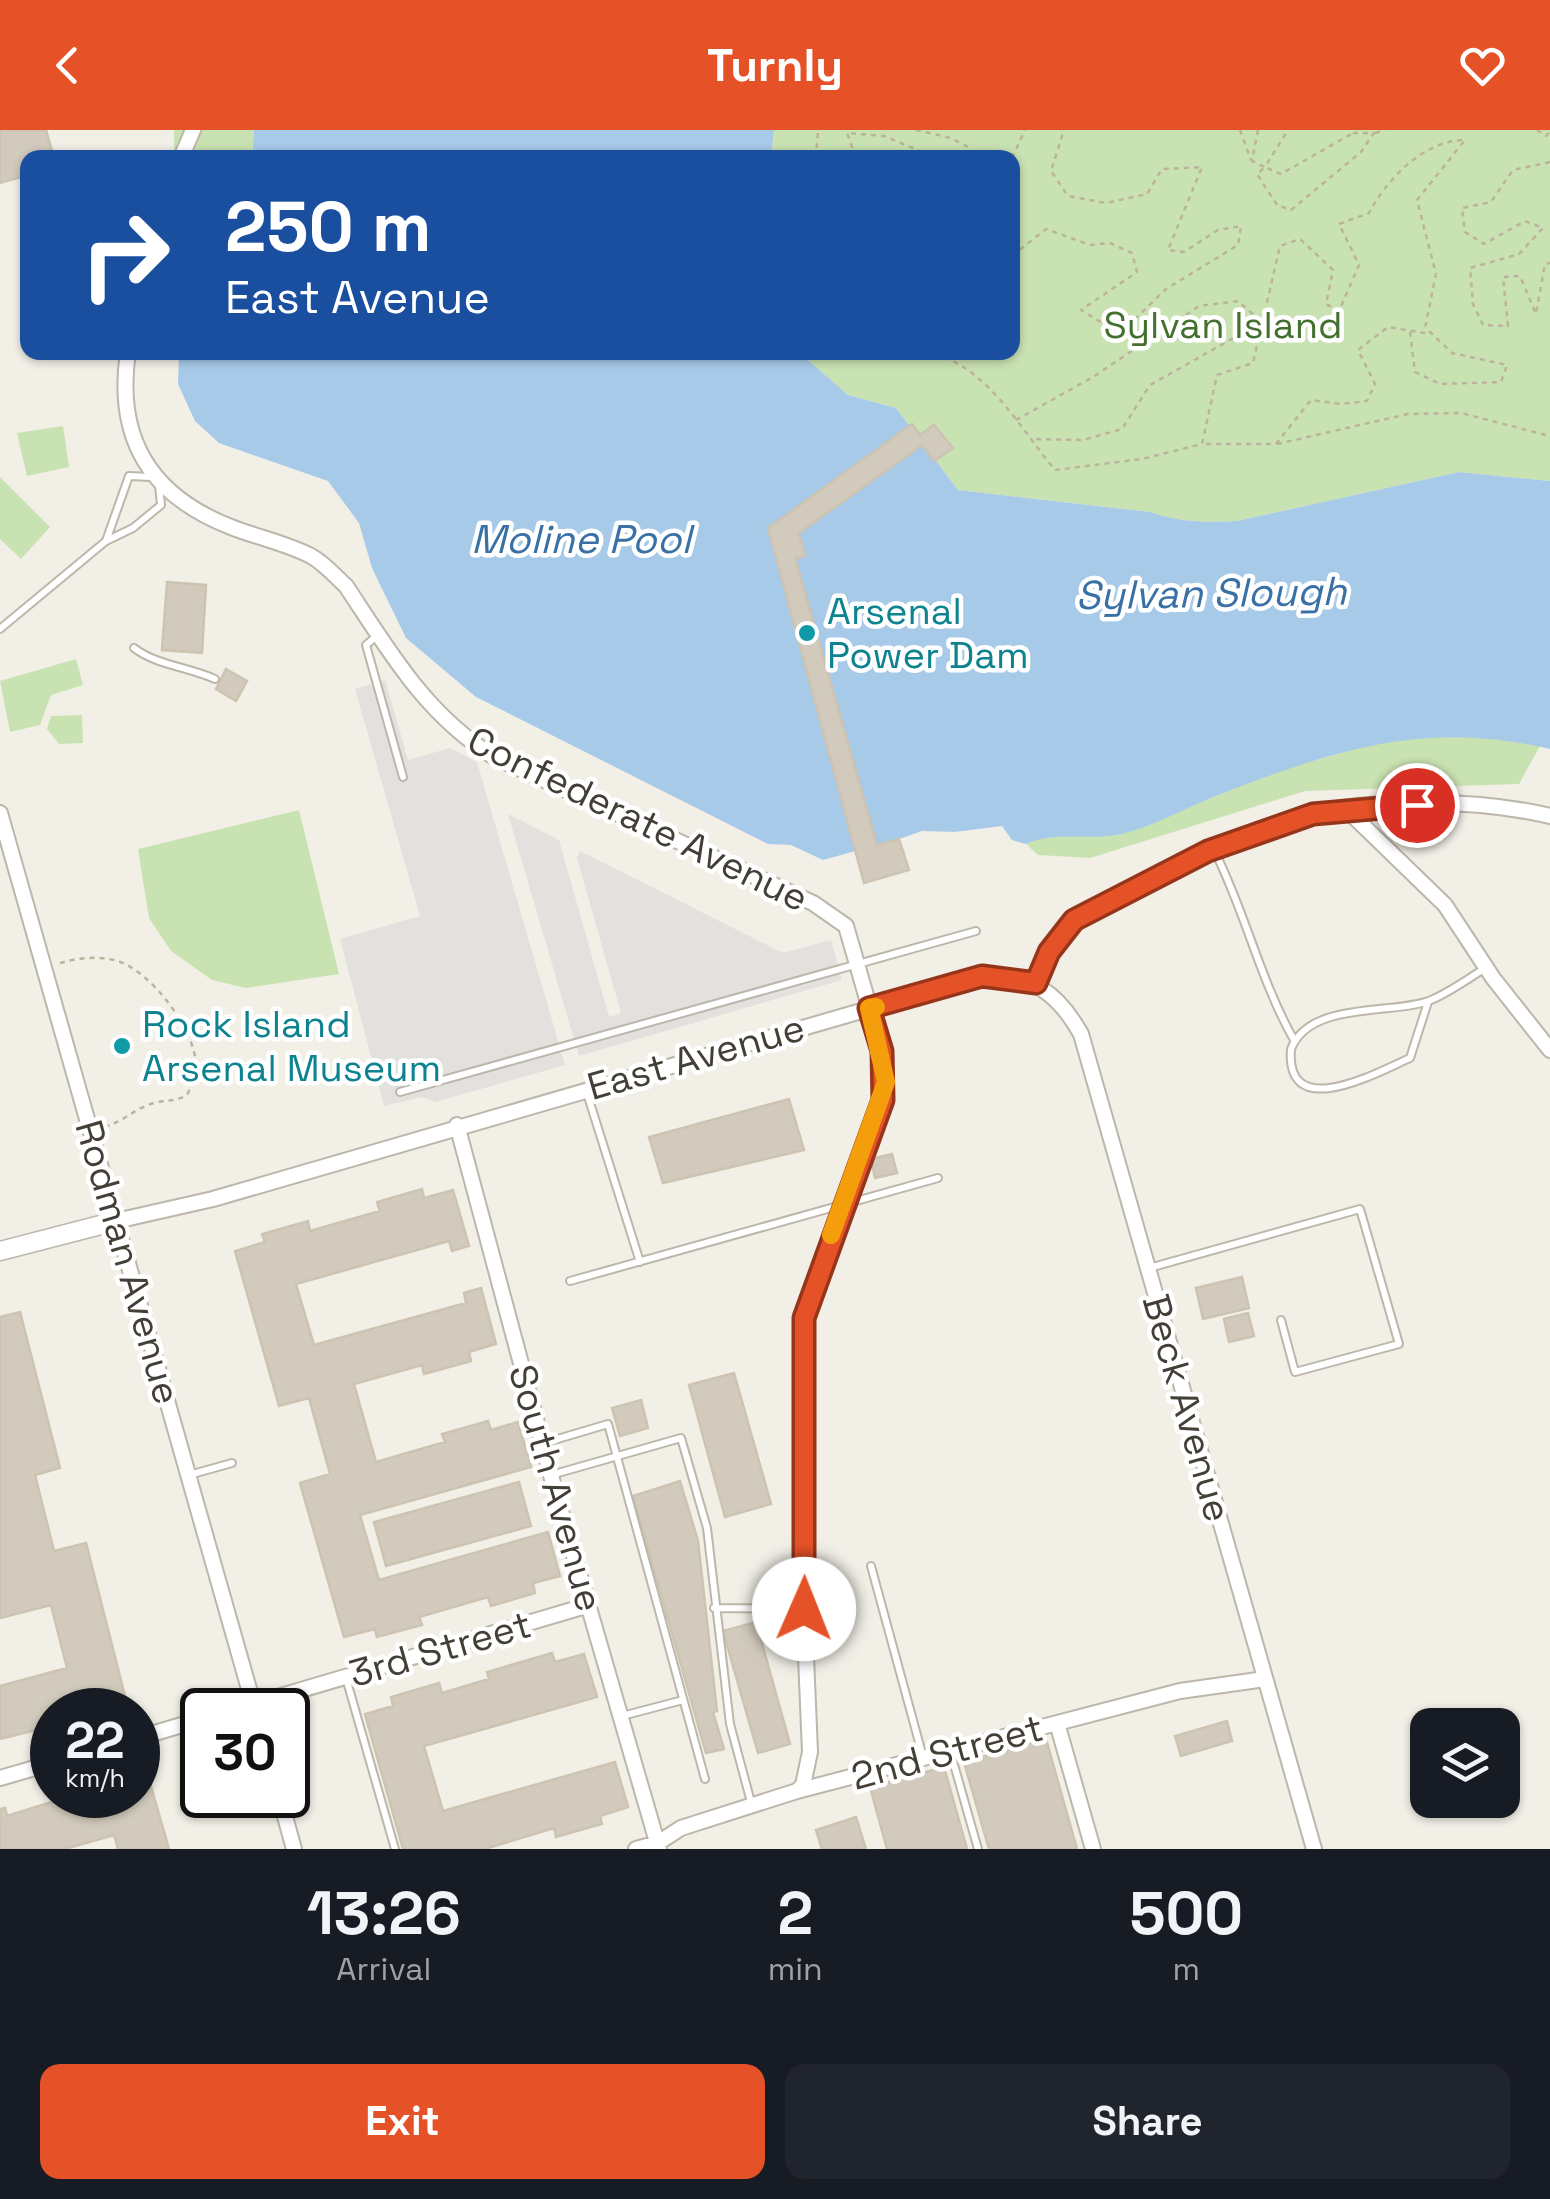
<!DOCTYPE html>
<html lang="en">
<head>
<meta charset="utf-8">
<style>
  body { margin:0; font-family:"Space Grotesk",sans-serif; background:#20242c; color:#f1f3f6; height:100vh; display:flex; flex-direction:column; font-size:38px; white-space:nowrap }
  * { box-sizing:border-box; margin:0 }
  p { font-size:32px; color:#9ea1a6 }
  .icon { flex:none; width:55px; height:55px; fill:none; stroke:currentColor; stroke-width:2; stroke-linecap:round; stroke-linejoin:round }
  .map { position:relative; height:1719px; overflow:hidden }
  .drawer { display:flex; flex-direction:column; background:#171b24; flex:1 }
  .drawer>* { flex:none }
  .banner { position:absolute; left:20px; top:20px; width:1000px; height:210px; border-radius:20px; box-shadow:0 2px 8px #0004; background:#1a4fa0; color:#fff; overflow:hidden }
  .fabs { position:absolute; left:1410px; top:1578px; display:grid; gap:20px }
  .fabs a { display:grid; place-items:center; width:110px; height:110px; border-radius:20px; background:#171b24; box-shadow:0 2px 8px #0004; font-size:50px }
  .speed { position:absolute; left:30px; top:1558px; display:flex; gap:20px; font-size:50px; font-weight:700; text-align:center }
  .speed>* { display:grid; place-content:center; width:130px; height:130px; border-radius:50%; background:#171b24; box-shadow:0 2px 8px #0004; line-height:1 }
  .speed small { font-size:25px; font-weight:400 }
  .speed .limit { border:5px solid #111; border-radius:15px; background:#fff; color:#111 }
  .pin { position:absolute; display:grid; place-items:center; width:85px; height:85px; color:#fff; margin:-42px; border:5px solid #fff; border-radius:50%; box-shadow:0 2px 10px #0007 }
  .me { position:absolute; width:110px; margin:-55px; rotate:1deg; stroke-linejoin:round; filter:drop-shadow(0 0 8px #0008) }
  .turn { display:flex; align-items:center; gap:35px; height:210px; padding:0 40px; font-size:45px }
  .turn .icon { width:130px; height:130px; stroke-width:2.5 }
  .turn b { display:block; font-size:70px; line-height:85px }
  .eta { display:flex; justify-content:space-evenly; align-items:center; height:170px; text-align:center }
  .eta b { font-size:60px; font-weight:700; line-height:70px }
  .button { display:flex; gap:20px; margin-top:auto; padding:20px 40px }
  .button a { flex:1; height:115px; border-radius:20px; background:#e65228; color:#fff; font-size:40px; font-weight:700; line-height:115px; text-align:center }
  .button a+a { background:#20242c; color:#f1f3f6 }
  header { display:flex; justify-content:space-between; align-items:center; height:130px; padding:0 40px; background:#e65228; color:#fff; font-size:45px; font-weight:700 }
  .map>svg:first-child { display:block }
</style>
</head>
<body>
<header><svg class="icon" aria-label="back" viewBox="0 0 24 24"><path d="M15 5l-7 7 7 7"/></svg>Turnly<svg class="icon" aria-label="heart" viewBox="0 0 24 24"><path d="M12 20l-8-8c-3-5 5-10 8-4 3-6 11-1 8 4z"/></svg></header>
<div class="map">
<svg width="1550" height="1719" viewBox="0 0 1550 1719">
  <rect width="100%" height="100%" fill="#f1efe6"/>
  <path fill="#c9e2b2" d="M174 0H254L252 27 174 28Z
    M774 0H1550V351L1459 342 1237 391C1208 393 1178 392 1150 382L958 360 896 278 848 265 800 223 1012 222V28H771Z
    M63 296 69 337 27 346 17 303Z
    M0 347 50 397 21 429 0 409Z
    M76 529 83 555 51 565 40 595 10 602 0 551Z
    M82 585 83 613 59 614 47 599 51 586Z
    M1494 606 1540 616 1519 654 1305 661 1090 728 1038 725 1026 714 1046 706 1117 705 1278 641 1393 608Z
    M299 680 339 844 246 858 212 850 171 821 149 788 138 719Z"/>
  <path fill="#e3e1de" d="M385 550 408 630 450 618 477 632 565 935 435 972 422 967 384 976 340 809 420 786 355 559Z
    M508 684 559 710 609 887 621 883 577 728 580 721 783 823 831 810 842 850 579 926Z"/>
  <path fill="#a7cae9" d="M254 0H774L771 27H252Z
    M179 223H800L848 265 896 278 958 360 1150 382C1178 392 1208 393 1237 391L1459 342 1550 351V619C1424 589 1334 620 1216 666 1185 678 1149 699 1116 705 1085 710 1056 701 1026 714L1012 710 1002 696 899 709 823 730 791 715 768 714 476 567 406 508 372 438 359 393 328 351 219 313 195 291 178 254Z"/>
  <path fill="#f1efe6" d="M922 701 960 702 963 706 901 714 899 709Z"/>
  <path fill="#d2cbbd" stroke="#ccc3b1" stroke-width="2.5" d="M0 0H46L54 28H28V45L0 53Z
    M912 294 920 305 934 295 953 318 934 331 922 315 799 403 805 426 795 428 877 715 899 709 909 740 864 753 768 398Z
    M167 452 206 455 202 523 162 520Z
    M226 539 247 551 236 571 216 559Z
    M789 969 804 1020 663 1053 649 1007Z
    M892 1024 897 1043 875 1048 871 1029Z
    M422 1059 424 1068 453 1060 469 1116 452 1121 449 1111 296 1154 314 1215 466 1173 464 1163 481 1158 496 1214 469 1222 471 1231 424 1244 422 1235 354 1254 376 1332 445 1312 442 1304 488 1291 491 1300 518 1292 531 1337 360 1385 379 1450 548 1402 560 1446 533 1453 535 1463 491 1476 488 1467 419 1487 422 1495 377 1507 375 1499 344 1507 300 1353 330 1344 309 1268 279 1276 235 1121 265 1112 262 1104 308 1091 310 1101 380 1081 377 1072Z
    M1242 1147 1249 1178 1203 1189 1196 1158Z
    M20 1182 60 1338 35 1345 54 1421 86 1413 126 1570 100 1580H52V1596L0 1609V1556L67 1538 51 1475 0 1488V1187Z
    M1248 1183 1254 1206 1229 1212 1224 1189Z
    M734 1243 771 1374 725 1387 689 1255Z
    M641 1270 648 1298 620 1306 612 1278Z
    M680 1351 698 1411 717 1581 713 1582 724 1619 706 1623 633 1366Z
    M519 1352 531 1396 386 1436 374 1392Z
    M756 1492 790 1614 758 1623 723 1501Z
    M552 1523 555 1532 584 1524 597 1567 424 1616 443 1681 615 1632 628 1677 600 1686 602 1694 556 1707 554 1698 485 1719H403L365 1584 393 1576 391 1567 439 1553 442 1563 489 1549 487 1542Z
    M1227 1591 1232 1611 1181 1626 1175 1606Z
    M1046 1609 1077 1719H989L964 1632Z
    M944 1637 967 1719H887L870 1657Z
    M148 1646 169 1719H118L114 1705 65 1719H0V1679L5 1678 7 1686 74 1665H138V1649Z
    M856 1687 866 1719H822L816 1700Z"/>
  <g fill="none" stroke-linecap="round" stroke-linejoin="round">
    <g stroke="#bcb7aa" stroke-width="10">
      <path id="service" d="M106 411 129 346 151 347
        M0 499 106 411 133 398 161 375 159 356
        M378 505 366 515 403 647
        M134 518C156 535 189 537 215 549
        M1214 720C1245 781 1260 850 1294 910
        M1428 872 1410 928C1378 942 1285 994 1291 919 1310 870 1396 885 1431 870 1450 862 1468 849 1485 838
        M586 960 640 1132
        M400 962 976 801
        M1149 1138 1360 1079 1399 1214 1295 1242 1281 1190
        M570 1151 938 1048
        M544 1313 608 1294 705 1649
        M189 1345 232 1333
        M551 1345 681 1308 707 1398 730 1594 752 1676
        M871 1436 923 1627
        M714 1478 803 1479
        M346 1548 395 1719
        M622 1586 683 1570
        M951 1624 978 1719"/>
    </g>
    <g stroke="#bcb7aa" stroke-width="18">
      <path id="minor" d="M181 28 193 0
        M128 222C115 309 151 366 231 397 256 407 286 413 311 426 324 433 335 446 346 456 390 522 425 584 494 627L813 773 846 796 882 921 886 952 804 1187V1479L810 1622 803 1655 797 1661
        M1347 680 1445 775 1493 848 1550 920
        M0 683 255 1580
        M1036 853C1053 794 1099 774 1150 749 1194 728 1237 706 1284 691 1357 667 1475 668 1550 686
        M457 995 556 1364 659 1719
        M116 1091 213 1069 982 846C1031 843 1058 863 1081 904L1314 1719
        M233 1580 589 1475
        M1057 1593 1093 1719
        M138 1608 202 1589
        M0 1648 52 1633
        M279 1665 294 1719
        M636 1719 658 1713 681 1698 797 1661 1180 1561 1265 1549"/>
    </g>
    <g stroke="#bcb7aa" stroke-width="21">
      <path id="tertiary" d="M0 1121 116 1091"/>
    </g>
    <path stroke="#bcb39c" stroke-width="2.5" stroke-dasharray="5 5" stroke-linecap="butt" d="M916 0 951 8 970 18 965 28
      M1240 0 1251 30
      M1258 0 1252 31 1265 37 1288 0
      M1537 0 1546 6 1550 1
      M1353 3H1374L1361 22 1291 80 1277 75 1257 44 1265 37 1281 44Z
      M1375 3 1385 0
      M816 28 818 0
      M879 28 854 22 847 3 884 6 937 28
      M1012 28 1025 0
      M1550 32 1513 40 1491 72 1462 78 1465 102 1484 114 1525 91 1543 98 1519 124 1470 138 1473 174 1483 195 1508 196 1503 147 1520 146 1536 184 1545 134 1550 133
      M1012 126 1046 99 1090 115 1110 113 1132 123 1137 142 1081 180 1104 194 1134 190 1166 159 1238 115 1241 96 1218 100 1184 122 1168 120 1202 37 1162 39 1147 64 1106 73 1068 66 1051 41 1064 0
      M1410 202 1415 242 1440 254 1501 252 1507 235 1452 223 1428 200
      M925 222C984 231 1019 297 1055 340L1142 329 1202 314 1217 245 1253 233 1280 116 1300 109 1333 140 1326 174 1339 181 1359 135 1339 94 1369 83C1387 49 1424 10 1465 10L1417 70 1436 144 1424 203 1388 197 1358 220 1375 254 1367 271 1341 274 1311 270 1276 314H1202
      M1016 290 1093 247 1199 176 1238 171 1262 192 1150 255 1122 299 1083 310 1031 309
      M1277 314 1408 284 1461 283 1550 306
      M60 833C77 828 96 826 114 830 149 838 195 899 196 935 196 946 192 955 187 965 174 973 162 969 148 975 132 981 122 992 104 997"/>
    <use href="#service" stroke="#fff" stroke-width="6"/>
    <use href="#minor" stroke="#fff" stroke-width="14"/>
    <use href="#tertiary" stroke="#fff" stroke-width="18"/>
  </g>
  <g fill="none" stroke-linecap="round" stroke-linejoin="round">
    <g stroke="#96351a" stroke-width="25">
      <path id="route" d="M804 1479V1188L883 970 882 921 869 878 982 846 1036 853 1049 822 1074 790 1208 721 1313 684 1417 675"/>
    </g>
    <use href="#route" stroke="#e65228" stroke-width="18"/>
    <path stroke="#f59e0b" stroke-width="18" d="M831 1105 886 952 869 878 876 877"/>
  </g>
  <g fill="#0f9aa8" stroke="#fff" stroke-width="4">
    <circle cx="807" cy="503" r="10"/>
    <circle cx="122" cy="916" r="10"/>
  </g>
  <g text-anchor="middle" stroke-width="9" stroke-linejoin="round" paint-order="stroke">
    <g font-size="38" fill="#43702f" stroke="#fff">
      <text x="1223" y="208">Sylvan Island</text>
    </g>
    <g font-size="38" fill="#0d838f" stroke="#fff" text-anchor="start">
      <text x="827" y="494">Arsenal<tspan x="827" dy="44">Power Dam</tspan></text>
      <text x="142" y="907">Rock Island<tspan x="142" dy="44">Arsenal Museum</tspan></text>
    </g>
    <g font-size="38" fill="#433f36" stroke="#fff">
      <text transform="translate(638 689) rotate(26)" y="13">Confederate Avenue</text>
      <text transform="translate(696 927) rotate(-16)" y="13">East Avenue</text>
      <text transform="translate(128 1132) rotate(74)" y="13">Rodman Avenue</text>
      <text transform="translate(1187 1278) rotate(74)" y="13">Beck Avenue</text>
      <text transform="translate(556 1358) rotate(74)" y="13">South Avenue</text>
      <text transform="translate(440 1519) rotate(-16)" y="13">3rd Street</text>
      <text transform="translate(947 1622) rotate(-15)" y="13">2nd Street</text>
    </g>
    <g font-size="40" font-style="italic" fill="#3970a5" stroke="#fff">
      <text x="581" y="423">Moline Pool</text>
      <text transform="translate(1211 463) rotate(-1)" y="14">Sylvan Slough</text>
    </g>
  </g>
</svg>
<div class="fabs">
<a><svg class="icon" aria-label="layers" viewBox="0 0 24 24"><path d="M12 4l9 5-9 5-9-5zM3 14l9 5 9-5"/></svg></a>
</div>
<div class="speed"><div>22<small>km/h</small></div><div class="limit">30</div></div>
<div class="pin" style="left:1417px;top:675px;background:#d93025"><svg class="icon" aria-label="arrive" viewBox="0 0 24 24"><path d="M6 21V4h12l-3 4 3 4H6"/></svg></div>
<svg class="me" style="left:804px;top:1479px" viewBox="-20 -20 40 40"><circle r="19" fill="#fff"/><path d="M0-13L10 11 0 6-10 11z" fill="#e65228"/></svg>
<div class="banner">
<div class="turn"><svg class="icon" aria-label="right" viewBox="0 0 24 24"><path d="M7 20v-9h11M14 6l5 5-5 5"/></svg><div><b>250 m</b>East Avenue</div></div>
</div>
</div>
<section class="drawer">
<div class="eta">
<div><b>13:26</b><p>Arrival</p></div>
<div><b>2</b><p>min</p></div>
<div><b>500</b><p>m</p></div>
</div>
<div class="button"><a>Exit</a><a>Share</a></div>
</section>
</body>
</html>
